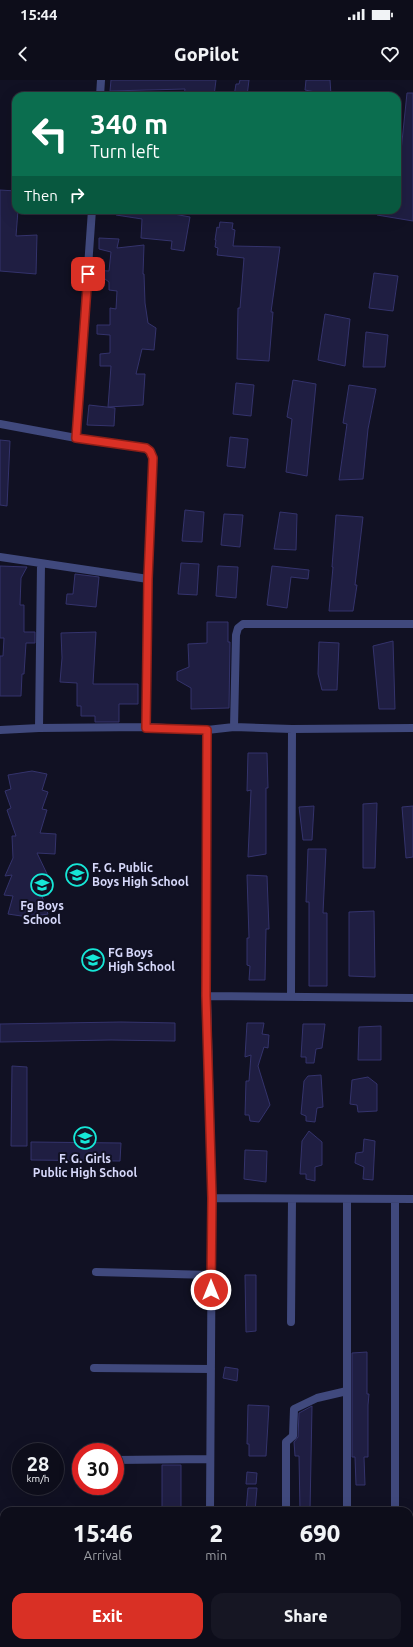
<!DOCTYPE html>
<html lang="en">
<head>
<meta charset="utf-8">
<style>
  body { margin:0; font-family:Ubuntu,sans-serif; background:#161623; color:#f1f3f6; height:100vh; display:flex; flex-direction:column; font-size:15px; white-space:nowrap }
  * { box-sizing:border-box; margin:0 }
  p { font-size:13px; color:#9a9ca2 }
  .icon { flex:none; width:22px; height:22px; fill:none; stroke:currentColor; stroke-width:2; stroke-linecap:round; stroke-linejoin:round }
  .map { position:relative; flex:1; overflow:hidden }
  .side { position:absolute; left:0px; top:1427px; width:413px; height:140px; display:flex; flex-direction:column; background:#0d0d1a; border-radius:12px 12px 0 0; box-shadow:0 4px 16px #0002,0 0 0 1px #2d2d39 }
  .side>* { flex:none }
  .top-card { position:absolute; left:12px; top:12px; width:389px; height:122px; border-radius:12px; box-shadow:0 4px 16px #0002,0 0 0 1px #2d2d39; background:#0b6e4f; color:#fff; overflow:hidden }
  .speed { position:absolute; left:12px; top:1363px; display:flex; gap:8px; font-size:20px; font-weight:700; text-align:center }
  .speed>* { display:grid; place-content:center; width:52px; height:52px; border-radius:50%; background:#0d0d1a; box-shadow:0 4px 16px #0002,0 0 0 1px #2d2d39; line-height:1 }
  .speed small { font-size:10px; font-weight:400 }
  .speed .limit { border:6px solid #d22; background:#fff; color:#111 }
  .pin { position:absolute; display:grid; place-items:center; width:34px; height:34px; color:#fff; margin:-17px; border-radius:8px; box-shadow:0 2px 6px #0006 }
  .me { position:absolute; width:44px; margin:-22px; rotate:0deg; stroke-linejoin:round; filter:drop-shadow(0 0 3px #0008) }
  .turn { display:flex; align-items:center; gap:14px; height:84px; padding:0 12px; font-size:18px }
  .turn .icon { width:52px; height:52px; stroke-width:2.5 }
  .turn b { display:block; font-size:28px; line-height:34px }
  .then { display:flex; align-items:center; height:38px; padding:0 12px; background:#0003; gap:8px; font-size:15px }
  .eta { display:flex; justify-content:space-evenly; align-items:center; height:68px; text-align:center }
  .eta b { font-size:24px; font-weight:800; line-height:28px }
  .button { display:flex; gap:8px; margin-top:auto; padding:8px 12px }
  .button a { flex:1; height:46px; border-radius:12px; background:#d93025; color:#fff; font-size:16px; font-weight:800; line-height:46px; text-align:center }
  .button a+a { background:#161623; color:#f1f3f6 }
  .status { display:flex; justify-content:space-between; align-items:center; height:28px; padding:0 20px; background:#0d0d1a; direction:ltr }
  .status svg { height:11px; fill:currentColor }
  header { display:flex; justify-content:space-between; align-items:center; height:52px; padding:0 12px; background:#0d0d1a; font-size:18px; font-weight:800 }
  .map>svg:first-child { display:block }
</style>
</head>
<body>
<div class="status"><b>15:44</b><svg viewBox="0 0 49 12"><path d="M0 12V9h3v3zM5 12V6h3v6zM10 12V3h3v9zM15 12V0h3v12zM26 1h20v11H26zM47 4h2v5h-2z"/></svg></div>
<header><svg class="icon" aria-label="back" viewBox="0 0 24 24"><path d="M15 5l-7 7 7 7"/></svg>GoPilot<svg class="icon" aria-label="heart" viewBox="0 0 24 24"><path d="M12 20l-8-8c-3-5 5-10 8-4 3-6 11-1 8 4z"/></svg></header>
<div class="map">
<svg width="413" height="1567" viewBox="0 0 413 1567">
  <rect width="100%" height="100%" fill="#111123"/>
  <path fill="#1f1e42" stroke="#34336c" d="M111 0H216L214 16H184L185 9 110 11Z
    M240 0H249L247 16H234L236 4H239Z
    M306 0H330L331 15 305 10Z
    M407 13H413V141L377 135V130H397V91L401 71Z
    M0 110 16 111V130H18L16 156 37 155 36 194 0 191Z
    M116 130H163V132L190 137 184 171 171 169 172 161 141 158 142 139 116 135Z
    M220 142 233 143 232 149 235 150 233 166 280 167 271 232H273L269 281 237 279 238 228H240L244 178 217 175 218 168 215 167 216 160H215L217 147 219 148Z
    M99 158 119 159 117 168 144 165 143 194H144L145 223 148 243 156 248 154 270 142 269 136 294H145L143 325 108 327 111 286H100V274L110 273V255L97 254V245H110V228L116 229 117 211 109 210V202L93 190 109 191 111 172 99 169Z
    M374 193 398 196 393 231 369 228Z
    M325 234 350 239 345 286 318 280Z
    M366 252 388 255 385 287H363Z
    M293 300 316 304 307 396 286 392 292 339 287 337Z
    M236 303 254 305 251 336 233 334Z
    M349 305 376 309 368 349 363 399 339 400 347 344 343 343Z
    M89 325 115 328 114 346 87 345Z
    M230 357 248 359 245 388 227 386Z
    M0 360 10 361 7 426 0 425Z
    M185 430 204 432 202 462 182 461Z
    M280 432 297 434 296 470 274 469Z
    M224 434 243 435 240 467 221 465Z
    M336 435 363 437 355 505H357L353 531H329L333 487H332Z
    M181 483 199 484 197 515 178 514Z
    M0 486 27 487 21 498 20 525H24V552H35V563H26L24 594H22L21 616H0V576H3L4 558H0Z
    M218 486 238 487 236 518 216 516Z
    M272 486 309 490 308 499 291 497 287 528 267 525Z
    M75 494 99 497 96 527 66 524 67 514H73Z
    M207 542H228V562H230L229 628 191 629V608L177 600V592L189 587 188 564 207 563Z
    M96 552 93 604H138V624H119V642H95V636H81V626H77V603L60 602 62 578 61 553Z
    M393 561 395 629H379L373 566Z
    M319 562 339 563 337 610H322L318 594Z
    M248 673H267L268 708H266V774L248 777 251 710 247 711Z
    M32 691 47 694 42 710 48 712 42 729 47 730 40 753 56 754 55 774 37 773 48 796H43L49 815 42 816 48 834 28 837 8 834 13 816 4 815 12 795 5 796 13 778 12 756H16L7 730 11 728 5 711 11 709 8 695Z
    M377 723 375 788H363V724Z
    M314 726 312 760H303L299 727Z
    M413 726V777L406 778 402 727Z
    M308 769H326L323 833H327V906H309V822H306Z
    M247 795 267 796 269 849H266L265 900H249L250 886 247 885V858H249Z
    M374 831 375 897 349 896V832Z
    M121 942 175 943V961L111 960 0 962V944Z
    M247 943H264L262 954 269 955 268 968 264 967 258 986 270 1025 259 1042 250 1041 249 1035H245L246 1001H249L251 975 245 977Z
    M303 944H325L322 968 316 969 314 983H306V977H301Z
    M381 946V980H358L359 947Z
    M12 986 27 987V1066H11Z
    M321 995 323 1027 317 1028 315 1042 306 1041V1036L301 1034 304 1001 308 996Z
    M368 997 377 1004V1031L358 1032 357 1025 350 1024 352 1000Z
    M309 1051 322 1062V1085L315 1087V1101L306 1099V1094H300L302 1061Z
    M364 1059 375 1061 373 1100 363 1099 364 1087 355 1083 356 1073 363 1072Z
    M31 1062 121 1063 120 1081 31 1080Z
    M245 1070 267 1071 266 1102 244 1099Z
    M245 1195H256V1251L246 1252Z
    M367 1272V1314H369L368 1325V1377H364L365 1405H356L355 1377H352V1273Z
    M225 1287 238 1289 237 1301 223 1298Z
    M248 1325 269 1326 266 1376H249V1364H247Z
    M312 1326 310 1431H300L299 1376H295L294 1362 298 1357 299 1333Z
    M162 1385H181V1431H162Z
    M247 1392 257 1393 256 1404H246Z
    M248 1408H257L255 1431H246Z"/>
  <g fill="none" stroke-linecap="round" stroke-linejoin="round">
    <path stroke="#40497d" stroke-width="8" d="M100 16 101 0
      M0 344 76 358 140 367C148 368 150 370 153 378L148 499 146 647
      M76 358 92 130
      M0 477 148 499
      M234 647 236 555 238 548 243 544H413
      M39 648 41 484
      M0 650 39 648 146 647 207 650 234 647 292 649 413 648
      M207 650V916L212 1118 210 1431
      M207 916 413 918
      M291 917 292 649
      M212 1118 413 1119
      M96 1192 211 1195
      M291 1242 292 1119
      M94 1288 211 1289
      M115 1380 210 1379
      M286 1431V1362L293 1356 294 1329 317 1318 347 1311
      M347 1431V1119
      M395 1431V1119
      M409 1528H413
      M391 1563V1567
      M62 1566 211 1565
      M291 1567V1563
      M348 1567V1563"/>
  </g>
  <g fill="none" stroke-linecap="round" stroke-linejoin="round">
    <g stroke="#8d1f18" stroke-width="10">
      <path id="route" d="M88 194 76 358 146 368 150 371 153 378 148 499 146 648 207 650 206 916 212 1118 211 1210"/>
    </g>
    <use href="#route" stroke="#d93025" stroke-width="7"/>
  </g>
  <defs>
    <g id="school-ring" transform="scale(1.15)"><circle r="9.5" fill="#111123" stroke="#16e7d7" stroke-width="1.5"/><path d="M0-5L7-2L0 1L-7-2ZM-4 1L0 2.5L4 1V4Q0 6-4 4Z" fill="#16e7d7"/></g>
    <g id="university-ring" transform="scale(1.15)"><circle r="9.5" fill="#111123" stroke="#16e7d7" stroke-width="1.5"/><path d="M0-5L7-2L0 1L-7-2ZM-4 1L0 2.5L4 1V4Q0 6-4 4Z" fill="#16e7d7"/></g>
  </defs>
  <g fill-rule="evenodd">
    <use href="#school-ring" x="77" y="795"/>
    <use href="#school-ring" x="42" y="805"/>
    <use href="#university-ring" x="93" y="880"/>
    <use href="#school-ring" x="85" y="1058"/>
  </g>
  <g text-anchor="middle" stroke-width="4" stroke-linejoin="round" paint-order="stroke">
    <g font-size="12" font-weight="bold" fill="#d7d9fb" stroke="#111123" text-anchor="start">
      <text x="92" y="792">F. G. Public<tspan x="92" dy="14">Boys High School</tspan></text>
      <text x="42" y="830" text-anchor="middle">Fg Boys<tspan x="42" dy="14">School</tspan></text>
      <text x="108" y="877">FG Boys<tspan x="108" dy="14">High School</tspan></text>
      <text x="85" y="1083" text-anchor="middle">F. G. Girls<tspan x="85" dy="14">Public High School</tspan></text>
    </g>
  </g>
</svg>
<div class="speed"><div>28<small>km/h</small></div><div class="limit">30</div></div>
<div class="pin" style="left:88px;top:194px;background:#d93025"><svg class="icon" aria-label="arrive" viewBox="0 0 24 24"><path d="M6 21V4h12l-3 4 3 4H6"/></svg></div>
<svg class="me" style="left:211px;top:1210px" viewBox="-20 -20 40 40"><circle r="17" fill="#d93025" stroke="#fff" stroke-width="3"/><path d="M0-11L8 9 0 5-8 9z" fill="#fff"/></svg>
<div class="top-card">
<div class="turn"><svg class="icon" aria-label="left" viewBox="0 0 24 24"><path d="M17 20v-9H6M10 6l-5 5 5 5"/></svg><div><b>340 m</b>Turn left</div></div>
<div class="then">Then<svg class="icon" aria-label="right" viewBox="0 0 24 24"><path d="M7 20v-9h11M14 6l5 5-5 5"/></svg></div>
</div>
<section class="side">
<div class="eta">
<div><b>15:46</b><p>Arrival</p></div>
<div><b>2</b><p>min</p></div>
<div><b>690</b><p>m</p></div>
</div>
<div class="button"><a>Exit</a><a>Share</a></div>
</section>
</div>
</body>
</html>
